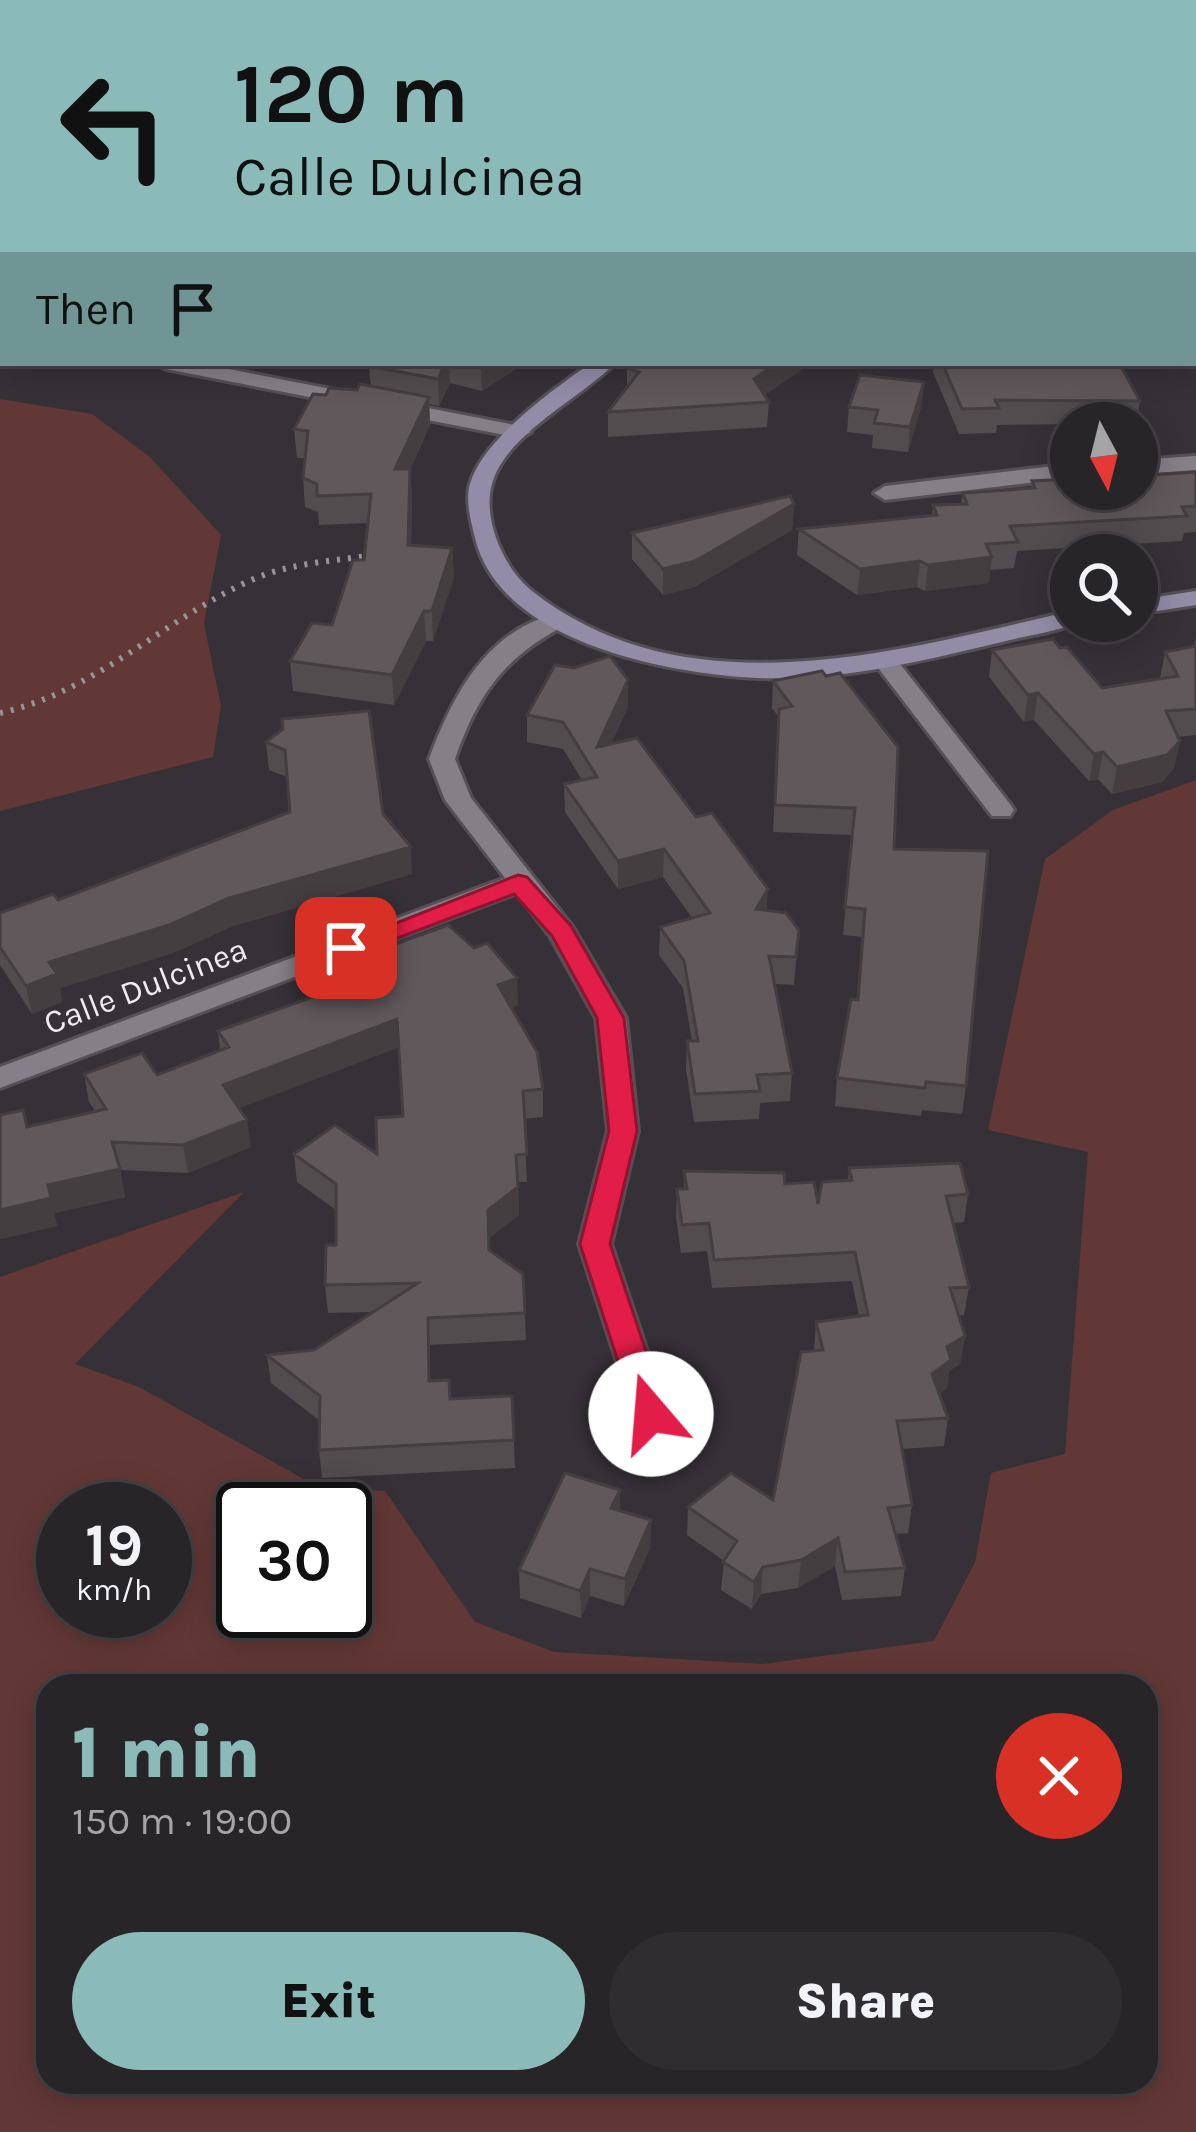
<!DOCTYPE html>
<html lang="en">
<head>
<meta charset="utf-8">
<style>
  body { margin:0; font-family:Karla,sans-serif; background:#302d31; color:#f1f3f6; height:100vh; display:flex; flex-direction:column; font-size:45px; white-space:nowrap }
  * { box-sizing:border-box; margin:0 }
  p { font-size:39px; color:#a5a5a8 }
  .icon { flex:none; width:66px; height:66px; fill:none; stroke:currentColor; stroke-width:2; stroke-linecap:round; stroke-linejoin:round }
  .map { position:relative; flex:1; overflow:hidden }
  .details { position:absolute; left:36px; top:1674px; width:1122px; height:420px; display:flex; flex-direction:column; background:#282529; border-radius:36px; box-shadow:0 6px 30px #0003,0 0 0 3px #444246 }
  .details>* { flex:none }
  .top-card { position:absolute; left:0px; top:0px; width:1197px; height:366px; box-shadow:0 6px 30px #0003,0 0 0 3px #444246; background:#8bbbb9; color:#111; overflow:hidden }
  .needle { width:78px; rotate:173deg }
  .tools { position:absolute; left:1050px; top:402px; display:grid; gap:24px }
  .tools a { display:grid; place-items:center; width:108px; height:108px; border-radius:50%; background:#282529; box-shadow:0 6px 30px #0003,0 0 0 3px #444246; font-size:60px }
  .speed { position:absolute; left:36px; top:1482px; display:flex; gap:24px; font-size:60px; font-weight:700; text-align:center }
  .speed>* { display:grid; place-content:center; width:156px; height:156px; border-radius:50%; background:#282529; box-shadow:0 6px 30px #0003,0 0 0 3px #444246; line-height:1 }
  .speed small { font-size:30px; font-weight:400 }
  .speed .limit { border:6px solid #111; border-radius:18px; background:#fff; color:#111 }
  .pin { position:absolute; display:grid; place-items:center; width:102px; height:102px; color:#fff; margin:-51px; border-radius:24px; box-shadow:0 6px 18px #0006 }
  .me { position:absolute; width:132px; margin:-66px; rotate:342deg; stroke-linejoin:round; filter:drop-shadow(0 0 9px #0008) }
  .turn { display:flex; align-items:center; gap:42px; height:252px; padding:0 36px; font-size:54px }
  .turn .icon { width:156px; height:156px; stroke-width:2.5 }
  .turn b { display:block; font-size:84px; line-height:102px }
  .then { display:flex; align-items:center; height:114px; padding:0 36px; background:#0003; gap:24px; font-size:45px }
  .round { display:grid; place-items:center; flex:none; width:126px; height:126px; border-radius:63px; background:#302d31 }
  .headline { display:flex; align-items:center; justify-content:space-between; height:204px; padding:0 36px }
  h1 { font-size:72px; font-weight:800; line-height:90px; color:#8bbbb9 }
  .primary-button { display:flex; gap:24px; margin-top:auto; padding:24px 36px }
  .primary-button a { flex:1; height:138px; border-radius:72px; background:#8bbbb9; color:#111; font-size:48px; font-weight:800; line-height:138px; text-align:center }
  .primary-button a+a { background:#302d31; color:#f1f3f6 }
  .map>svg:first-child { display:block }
</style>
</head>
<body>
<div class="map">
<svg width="1196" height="2132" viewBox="0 0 1196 2132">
  <rect width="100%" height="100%" fill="#363137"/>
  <path fill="#623836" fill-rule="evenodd" d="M0 0H693L694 3H3L0 330Z
    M0 399 92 414 150 457 221 535 204 624 221 706 213 757 0 811Z
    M1196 780V2132H0V1277L244 1192 75 1364 139 1387 320 1488 385 1491 475 1622 554 1652 763 1664 934 1641 975 1562 991 1473 1065 1454 1088 1152 988 1130 1045 859 1113 810ZM63 1509H165V1611H63ZM243 1509H345V1611H243ZM48 1686H1146V2082H48Z"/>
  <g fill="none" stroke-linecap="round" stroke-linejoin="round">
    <g stroke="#545055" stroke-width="6">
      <path id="street" d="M0 328 3 329V341L0 340Z
        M156 363H198L520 426 531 432 520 438 166 369Z
        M1196 456V470L1137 474V460Z
        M1071 464V478L885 500 874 493 885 486Z
        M555 614 567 621 564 626C503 658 477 696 455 759L471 798 572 926 626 1018 638 1131 611 1244 668 1414 663 1424 651 1428 639 1424 634 1414 579 1244 608 1131 596 1018 550 936 517 893 0 1088V1067L505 878 445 800 429 759C452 697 485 632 555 614Z
        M884 653 893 655 1010 804 1014 810 1010 816H992L872 660Z"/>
    </g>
    <g stroke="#545055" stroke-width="6">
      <path id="secondary" d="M902 0H918L919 3H903Z
        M591 363H615C582 398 506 433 492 484 482 519 504 569 532 591 687 713 898 651 1071 611V621H1081C1058 632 1028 635 1002 642 918 662 829 684 741 677 653 670 499 638 475 538 471 522 465 500 470 484 482 440 555 388 591 363Z
        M1196 591V605L1137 614V600Z"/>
    </g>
    <path stroke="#989499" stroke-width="6" stroke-dasharray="3 8" stroke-linecap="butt" d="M0 713C95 692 161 622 247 582 287 563 332 561 375 555"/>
    <use href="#street" fill="#858087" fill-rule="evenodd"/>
    <use href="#secondary" fill="#928ca7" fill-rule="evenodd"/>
  </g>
  <path fill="#534c4f" d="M957 0H1018V3H959Z
    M365 363H525L482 391 450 383 439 406 429 404 430 425 410 470 412 498 411 546 452 548 454 577 433 641H426L394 705 293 691 290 661 332 625 364 560 368 523 319 525 318 512 305 507 303 478 305 458H297L294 429 326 395 371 386 369 367Z
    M934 363H1119L1140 401 1136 423 997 425 996 433 959 434 933 372Z
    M627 368 764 395 769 402 767 427 608 437V412L627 387Z
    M924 382 921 407 908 452 872 448 873 435 847 432 849 407Z
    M1196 472V532L1184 533 1182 541 1017 551 1014 568 990 570 989 583 925 591 917 587 857 595 797 555 799 529 932 516 933 505 961 504 963 493 1031 488 1032 481Z
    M794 504 792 530 694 587 663 595 632 559V533Z
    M1196 638V735L1178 737 1180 741 1174 768 1162 782 1112 794 1098 779 1089 781 1034 720 1024 722 989 677 992 650 1060 648 1102 688 1160 679 1165 652 1194 646Z
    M628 680V707L611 744 767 910 799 930 794 985 775 984 792 1073 790 1101 760 1103 759 1119 694 1122 686 1069 687 1041H692L683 988 659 955 660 927 692 918 663 877 618 889 565 812 564 784 582 780 563 749 527 742V715Z
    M773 681 894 849 966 1086 962 1114 922 1110 921 1116 835 1106 837 1078 858 1000 863 937 843 935 852 835 773 832 778 716 772 708Z
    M283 729 383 814 412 874 233 926 173 953 60 988 62 1002 32 1014 0 965V913L58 900 290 812 287 777 269 770 266 742Z
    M354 959 518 1005 511 1008 543 1089V1117L524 1119 527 1182H518L519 1215 489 1238 490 1250 523 1274 526 1340 430 1345V1381L450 1399 512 1396 515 1468 322 1478 319 1450 320 1421 271 1383 267 1355 314 1350 373 1312 328 1313 325 1285 336 1245V1210L297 1182 294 1154H377L403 1116 399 1047 239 1108 251 1147 188 1173 120 1170 125 1197 54 1213 57 1226 0 1239V1115L27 1127 95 1111 89 1102 84 1074 157 1075 220 1050 218 1031 356 981Z
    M849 1168 968 1194 964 1222 953 1223 969 1287 964 1315 958 1316 965 1336 960 1364 949 1371 947 1388 939 1394 948 1418 944 1446 902 1449 912 1505 908 1533 895 1534 905 1568 901 1596 842 1600 835 1566 798 1588 761 1594 752 1609 721 1590 724 1561 687 1535 688 1507 773 1500 814 1351 816 1322 859 1316 852 1281 712 1288 707 1251 681 1253 676 1217 677 1189H684V1171L785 1184 818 1204 848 1180Z
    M651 1520 650 1548 624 1606 590 1596 581 1618 520 1598 519 1570Z"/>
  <path fill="#443e40" d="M445 363H449L450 383 439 406 438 379Z
    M484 363H525L482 391 481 365Z
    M777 363H812L753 403 754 379Z
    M924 382 921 407 908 452 910 427Z
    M429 397 430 425 410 470 412 498 410 575 395 469Z
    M794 504 792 530 694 587 663 595V569Z
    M452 548 454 577 433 641 432 611Z
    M992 557 989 583 925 591 928 565Z
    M920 561 917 587 857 595 860 569Z
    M424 611 426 641 394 705 392 675Z
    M628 680V707L597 774V747Z
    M1038 693 1034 720 1024 722 1028 695Z
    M1180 741 1174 768 1162 782 1112 794 1117 767Z
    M1103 752 1098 779 1089 781 1094 754Z
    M411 847 412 874 233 926 173 953 60 988 62 1002 32 1014 26 986 49 962 229 898Z
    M664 849 663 877 618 889V861Z
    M768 889 766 916 756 909Z
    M517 978 518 1005 499 1013 498 985Z
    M397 1019 399 1047 227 1113 223 1085Z
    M247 1120 251 1147 188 1173 183 1145Z
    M120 1169 125 1197 54 1213 57 1226 0 1239V1210L48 1185Z
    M518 1187 519 1215 489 1238 488 1210Z
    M965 1336 960 1364 949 1371 947 1388 928 1402 932 1374 947 1347Z
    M620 1490V1518L611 1508Z
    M651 1520 650 1548 624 1606 625 1579Z
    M838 1538 835 1566 798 1588 801 1560Z
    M763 1567 761 1594 752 1609 754 1582Z
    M590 1569V1596L581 1618 580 1591Z"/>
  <path fill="#61585c" stroke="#443e40" stroke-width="3" d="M819 0H876L878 3H820Z
    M370 363H445L438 379 369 366Z
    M636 363H777L754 379 769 402 608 412 639 372 627 368Z
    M942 363H1119L1140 401 995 400 999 408 962 409Z
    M860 375 924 382 910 427 874 423 878 410 849 407Z
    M360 384 429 397 395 469H410L408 545 452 548 432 611H424L392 675 290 661 312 623 332 625 353 560H364L371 494 317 496V484L303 478 308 431 294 429 313 394 326 395 329 388 357 390Z
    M1196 472V506L1182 507 1187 516 1010 526 1018 542 986 544 992 557 928 565 920 561 860 569 799 529 937 515 933 505 967 504 963 493 1035 488 1032 481 1071 479V489H1137V476Z
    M790 496 794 504 695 561 663 569 632 533Z
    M1053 639 1060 648 1067 647 1102 688 1178 676 1165 652 1196 646V709L1166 711 1180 741 1167 755 1117 767 1103 752 1094 754 1038 693 1028 695 992 650Z
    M610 656 628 680 597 747 637 738 696 817 712 813 768 889 756 909 786 913 799 930 796 957 769 956 792 1073 757 1075 760 1091 695 1094 687 1041H698L684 961 660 927 710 913 664 849 618 861 564 784 597 777 563 722 527 715 555 665 574 668Z
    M822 671 826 676 840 673 898 747 894 849 988 851 966 1086 926 1082 925 1088 837 1078 851 999 858 1000 865 909 845 907 855 808 775 805 779 709 792 706 773 681Z
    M369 711 383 814 411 847 229 898 169 925 49 962 57 974 26 986 0 947V913L53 894 58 900 290 812 285 750 266 742 283 729 282 719Z
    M448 925 474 948 487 943 517 978 498 985 537 1052 543 1089 523 1091 527 1154 516 1155 518 1187 488 1210 489 1250 523 1274 525 1313 428 1318 429 1381 449 1380 450 1399 512 1396 514 1440 319 1450 320 1396 267 1355 314 1350 418 1283 325 1285 326 1245H336V1184L294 1154 335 1125 377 1154 376 1118 403 1116 397 1019 223 1085 247 1120 183 1145 112 1142 120 1169 48 1185 51 1198 0 1210V1115L23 1110 27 1127 106 1109 84 1074 142 1053 157 1075 229 1047 218 1031 368 977 354 959Z
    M960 1163 968 1194 946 1196 969 1287 950 1288 965 1336 947 1347 951 1360 932 1374 948 1418 897 1421 912 1505 888 1508 905 1568 845 1572 838 1538 801 1560 763 1567 754 1582 723 1562 737 1541 688 1507 731 1473 773 1500 801 1352 823 1350 816 1322 868 1315 855 1252 714 1260 709 1223 682 1225 677 1189H687L684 1171 784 1173 785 1184 814 1182 818 1204 822 1182 852 1180 849 1168Z
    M565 1473 620 1490 611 1508 651 1520 625 1579 590 1569 580 1591 519 1570Z"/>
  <path fill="#e11d48" stroke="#92132f" stroke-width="3" d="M518 875 527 877 571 926 624 1018 637 1131 610 1244 667 1414 651 1427 635 1414 580 1244 609 1131 597 1018 552 936 514 894 355 954H336L333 948Z"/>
  <g text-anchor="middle" stroke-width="9" stroke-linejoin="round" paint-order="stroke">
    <g font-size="33" fill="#efecf0" stroke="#363137">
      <text transform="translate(145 985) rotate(-21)" y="12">Calle Dulcinea</text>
    </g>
  </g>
</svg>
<div class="tools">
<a><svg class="needle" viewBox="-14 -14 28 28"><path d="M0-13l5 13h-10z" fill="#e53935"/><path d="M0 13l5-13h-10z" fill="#a5a5a8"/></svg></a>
<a><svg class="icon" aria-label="search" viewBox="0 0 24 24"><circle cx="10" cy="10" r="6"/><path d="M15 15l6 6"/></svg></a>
</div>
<div class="speed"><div>19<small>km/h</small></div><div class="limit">30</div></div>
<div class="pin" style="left:346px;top:948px;background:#d93025"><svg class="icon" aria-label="arrive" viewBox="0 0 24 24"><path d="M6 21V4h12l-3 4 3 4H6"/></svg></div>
<svg class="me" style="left:651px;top:1414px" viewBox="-20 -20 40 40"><circle r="19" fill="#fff"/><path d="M0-13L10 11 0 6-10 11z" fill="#e11d48"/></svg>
<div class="top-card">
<div class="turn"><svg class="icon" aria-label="left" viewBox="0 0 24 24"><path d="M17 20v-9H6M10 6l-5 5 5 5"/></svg><div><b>120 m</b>Calle Dulcinea</div></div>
<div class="then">Then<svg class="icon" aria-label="arrive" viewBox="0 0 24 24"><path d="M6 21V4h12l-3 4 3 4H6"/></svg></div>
</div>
<section class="details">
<div class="headline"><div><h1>1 min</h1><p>150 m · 19:00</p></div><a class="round" style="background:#d93025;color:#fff"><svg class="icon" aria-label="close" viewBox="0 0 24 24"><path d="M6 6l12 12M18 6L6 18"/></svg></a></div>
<div class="primary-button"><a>Exit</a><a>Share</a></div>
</section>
</div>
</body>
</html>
